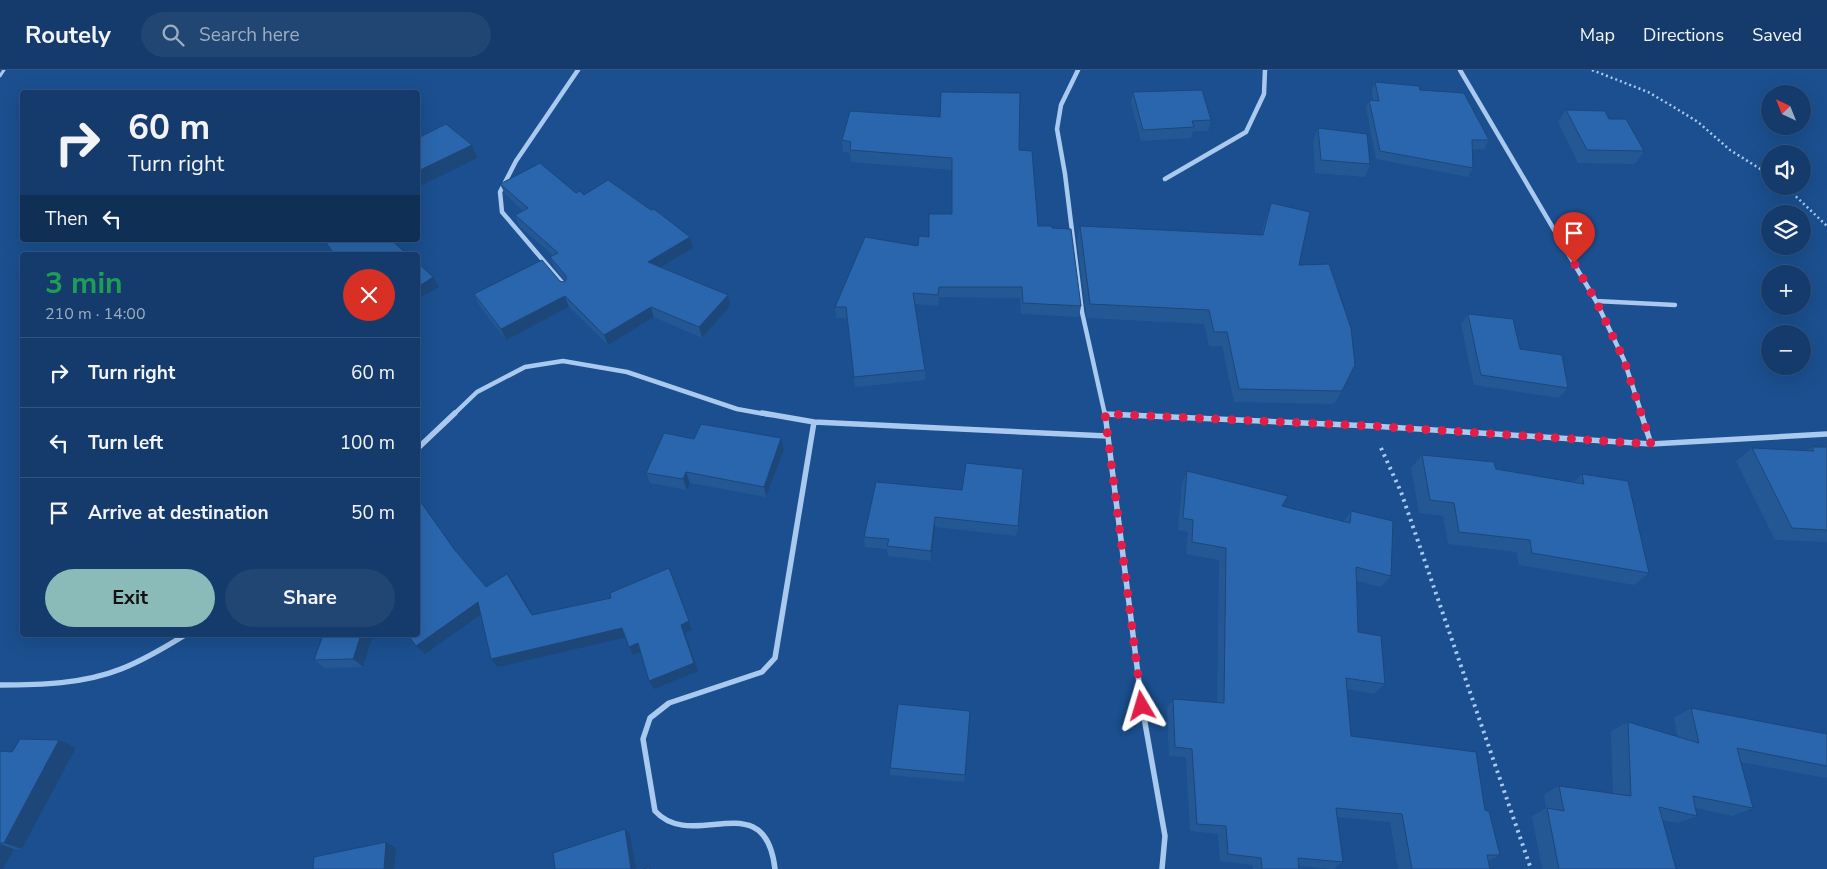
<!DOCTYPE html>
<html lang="en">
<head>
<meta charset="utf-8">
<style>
  body { margin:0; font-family:"Nunito Sans",sans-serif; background:#214673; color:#f1f3f6; height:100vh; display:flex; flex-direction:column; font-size:19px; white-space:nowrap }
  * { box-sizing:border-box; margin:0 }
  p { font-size:16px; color:#9dadc1 }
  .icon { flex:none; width:28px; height:28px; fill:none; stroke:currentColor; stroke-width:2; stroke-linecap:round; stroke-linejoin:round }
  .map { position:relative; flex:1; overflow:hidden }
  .drawer { position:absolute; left:20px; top:182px; width:400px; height:385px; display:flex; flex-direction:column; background:#143b6b; border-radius:5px; box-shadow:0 5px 20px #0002,0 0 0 1px #33557e }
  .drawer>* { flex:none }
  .hud { position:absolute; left:20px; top:20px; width:400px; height:152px; border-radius:5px; box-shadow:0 5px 20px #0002,0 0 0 1px #33557e; background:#143b6b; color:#f1f3f6; overflow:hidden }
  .needle { width:32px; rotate:317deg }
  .controls { position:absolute; left:1761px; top:15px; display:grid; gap:10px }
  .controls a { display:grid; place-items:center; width:50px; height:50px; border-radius:50%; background:#143b6b; box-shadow:0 5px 20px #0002,0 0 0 1px #33557e; font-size:25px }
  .pin { position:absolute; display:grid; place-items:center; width:42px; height:42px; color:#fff; margin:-51px -21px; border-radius:50% 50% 50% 0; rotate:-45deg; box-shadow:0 0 5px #0007 }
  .pin .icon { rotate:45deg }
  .me { position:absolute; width:55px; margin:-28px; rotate:353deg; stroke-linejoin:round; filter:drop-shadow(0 0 4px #0008) }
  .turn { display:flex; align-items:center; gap:18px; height:105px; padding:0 25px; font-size:22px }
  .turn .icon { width:65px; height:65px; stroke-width:2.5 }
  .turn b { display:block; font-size:35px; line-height:42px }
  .then { display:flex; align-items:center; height:48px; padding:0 25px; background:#0003; gap:10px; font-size:19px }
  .round { display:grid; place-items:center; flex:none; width:52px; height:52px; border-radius:26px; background:#214673 }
  .summary { display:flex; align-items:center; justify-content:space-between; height:85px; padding:0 25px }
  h1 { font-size:30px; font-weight:700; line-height:38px; color:#1e9e55 }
  .action { display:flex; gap:10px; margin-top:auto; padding:10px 25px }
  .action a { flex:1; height:58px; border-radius:30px; background:#8bbbb9; color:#111; font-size:20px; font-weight:700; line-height:58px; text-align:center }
  .action a+a { background:#214673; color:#f1f3f6 }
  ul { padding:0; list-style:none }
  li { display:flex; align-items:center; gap:15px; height:70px; padding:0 25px; border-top:1px solid #33557e }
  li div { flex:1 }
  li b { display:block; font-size:19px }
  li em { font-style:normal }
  header { display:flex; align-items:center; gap:30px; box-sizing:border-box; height:70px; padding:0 25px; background:#143b6b; border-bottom:1px solid #33557e }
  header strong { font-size:24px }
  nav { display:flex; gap:28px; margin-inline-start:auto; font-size:18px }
  .search { width:350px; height:45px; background:#214673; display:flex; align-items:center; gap:12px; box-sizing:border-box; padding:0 18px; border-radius:28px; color:#9dadc1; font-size:19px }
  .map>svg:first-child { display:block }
</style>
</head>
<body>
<header>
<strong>Routely</strong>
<div class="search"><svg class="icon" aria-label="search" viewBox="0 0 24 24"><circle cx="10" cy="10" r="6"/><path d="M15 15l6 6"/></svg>Search here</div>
<nav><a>Map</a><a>Directions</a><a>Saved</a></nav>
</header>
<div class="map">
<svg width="1827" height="799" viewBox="0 0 1827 799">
  <rect width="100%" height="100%" fill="#1b4f8f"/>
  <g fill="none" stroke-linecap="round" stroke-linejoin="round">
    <path stroke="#a9c9ee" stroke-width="2.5" stroke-dasharray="2 3" stroke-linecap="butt" d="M1592 0 1648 22 1672 36 1698 52 1730 80 1770 105
      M1785 116 1827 156"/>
    <path stroke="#a9c9ee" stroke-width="4" stroke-dasharray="2.5 4.5" stroke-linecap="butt" d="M1381 378 1401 422 1531 799"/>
    <path stroke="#a9c9ee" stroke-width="3" d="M0 6 4 0"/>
    <path stroke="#a9c9ee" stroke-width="4.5" d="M1078 0 1061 35 1057 59 1065 104 1082 242 1105 345
      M1460 0 1596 231 1624 290 1642 345
      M1165 109 1246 62 1264 24 1265 0
      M565 216 502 142 500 122 516 91 578 0
      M1596 231 1675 235
      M1105 344 1117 345
      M453 345 477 322 525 297 563 291 627 302 737 339 770 345"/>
    <path stroke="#a9c9ee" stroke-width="5.5" d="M762 343 814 352 1107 366
      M1105 343 1142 636 1165 766 1162 799
      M1641 343 1651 374
      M1105 344 1372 356 1651 374 1827 364
      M418 378 455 343
      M0 615C40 615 83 614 121 599 144 590 164 578 185 565
      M775 799C765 713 693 783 655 741L643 669 650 648 669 633 762 602 775 588 814 352"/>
  </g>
  <path fill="#245895" d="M1375 12 1420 20 1489 70 1484 79H1472L1473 98 1468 107 1376 89 1366 38 1369 30H1373L1372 21Z
    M1133 22 1211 50 1208 61H1193L1191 68 1141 71 1131 33Z
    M1566 40 1609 49 1644 81 1635 94 1578 93 1558 52Z
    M1318 58 1370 94 1365 107 1315 103 1313 71Z
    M842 70 1019 80 1038 156 1052 158 1081 236 1079 247 1021 244 1020 228 939 227 938 236 914 234 925 300V310L855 317 847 248H836L835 237 918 176 929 167V144H952V100L851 92 850 83 843 82Z
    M500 114 584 125 693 178 661 197 728 225 730 236 702 268 654 247 608 275 569 237 506 270 479 235 474 224 560 211 563 212 565 211 554 197 550 187 553 185 519 156 515 145 523 141 505 124Z
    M1271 133 1299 195 1342 321 1334 334 1234 332 1222 276H1209L1204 254 1087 248 1077 171 1080 156 1261 165 1266 147Z
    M1468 244 1520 279 1568 318 1559 328 1474 315 1461 255Z
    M694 369 784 380 766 427 690 413 687 420 650 413 646 403Z
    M1812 377H1827V472L1775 470 1736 391 1752 378 1806 381Z
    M1422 385 1496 399 1574 412 1582 404 1649 503 1634 515 1519 495 1517 482 1448 474 1443 446 1419 443 1411 398Z
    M1187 401 1282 436 1344 451 1351 441 1391 506 1381 517 1357 511 1358 562 1385 614 1374 624 1347 619 1351 666 1485 740 1500 785 1488 791 1490 799H1398L1390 752 1337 747 1343 792 1333 799 1299 796V799H1253L1252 795 1220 791 1218 764 1190 761 1186 687 1169 686 1167 638 1173 629 1217 633 1219 490 1186 484 1188 462 1178 460 1182 414Z
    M876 412 1018 456 1016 466 935 457 931 491 888 486 887 479 865 477 864 467Z
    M323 565H373L363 597 325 598 314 590Z
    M1691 638 1827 664V707L1825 708 1741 692 1753 738 1732 746 1696 738 1697 746 1678 753 1662 750 1676 799H1542L1532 746 1546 738 1544 724 1559 716 1613 724 1611 661 1628 652 1678 667 1674 648Z
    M76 678 22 779H14L0 799V681L12 682Z
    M890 698 965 705 964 712 890 705Z"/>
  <path fill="#1d4779" d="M472 75 477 88 418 117V101Z
    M690 167 693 178 651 203 648 192Z
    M433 207 439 217 418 229V217Z
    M728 225 730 236 702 268 699 257Z
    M565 226 569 237 506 270 501 259Z
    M651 237 654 247 608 275 604 265Z
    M781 368 784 380 766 427 764 417Z
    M686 402 690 413 687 420 683 409Z
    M935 447V457L931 491V481Z
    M669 498 692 560 685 563 698 601 654 619 649 611Z
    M507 504 514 513 538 554 532 545Z
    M478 532 486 541 425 584 416 576Z
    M622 558 627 567 498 597 491 589Z
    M361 565H373L363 597 353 589Z
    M638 573 643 581 633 585 629 577Z
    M59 670 76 678 22 779 4 773Z
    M625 759 630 764 636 799H631Z
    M386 772 396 778 394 799H384Z
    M0 774 14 779 3 799H0Z"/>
  <path fill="#2a66ad" stroke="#1d4779" d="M1375 12 1419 16 1420 20 1464 23 1489 70H1472L1473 98 1380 81 1369 30 1379 31Z
    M1202 20 1211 50 1192 51 1194 57 1143 60 1133 22Z
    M941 22 1020 23 1019 80 1032 81 1038 156H1052V158L1071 159 1081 236 1023 233 1022 217H939L938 225 913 223 925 300 854 307 846 237H835L865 167 918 176 919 166 929 167V144H952V88L850 80 851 72 842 70 850 41 940 47Z
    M1566 40 1605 41 1609 49H1626L1644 81 1587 80Z
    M446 54 472 75 418 101V68Z
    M1318 58 1367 64 1370 94 1321 90Z
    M540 93 576 123 580 121 584 125 608 110 651 140 654 139 690 167 648 192 728 225 699 257 651 237 604 265 565 226 501 259 474 224 542 190 560 211 563 212 566 210V206L550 187 558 183 515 145 528 138 500 114Z
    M1271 133 1310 142 1299 195 1329 194 1351 258 1355 295 1342 321 1239 319 1227 262H1214L1209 240 1090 234 1080 156 1263 165Z
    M324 170H391L408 185H335Z
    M418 193 433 207 418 217Z
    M1468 244 1513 249 1520 279 1562 285 1568 318 1481 305Z
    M701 354 781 368 764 417 686 402 683 409 646 403 664 363 694 369Z
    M1812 377H1827V460L1792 458 1752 378 1814 381Z
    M1422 385 1494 392 1496 399 1584 414 1582 404 1628 411 1649 503 1532 483 1530 470 1459 462 1454 433 1430 430Z
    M966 393 1023 399 1018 456 935 447 931 481 887 476 889 469 864 467 876 412 962 420Z
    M1187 401 1288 426 1282 436 1350 453 1351 441 1393 451 1391 506 1356 497 1358 562 1381 566 1385 614 1346 608 1351 666 1476 682 1485 740 1489 741 1500 785H1487L1490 799H1412L1402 744 1336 738 1343 792 1298 788 1299 799H1262L1261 788 1228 784 1226 756 1197 754 1192 679 1175 677 1173 629 1224 633 1226 478 1192 472 1193 450 1183 448Z
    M418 428 454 479 486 517 507 504 532 545 611 528 610 523 669 498 689 551 681 555 694 593 649 611 638 573 629 577 622 558 491 589 478 532 416 576 408 565H418Z
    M323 565H361L353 589 314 590Z
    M898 634 970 641 965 705 890 698Z
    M1691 638 1827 664V696L1737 678 1753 738 1693 726 1697 746 1659 737 1676 799H1559L1547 738 1564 741 1559 716 1631 726 1628 652 1699 673Z
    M20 669 59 670 4 773H0V681L12 682Z
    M625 759 631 799H555L553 783Z
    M386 772 384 799H313L314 787Z
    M650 797V799H643Z"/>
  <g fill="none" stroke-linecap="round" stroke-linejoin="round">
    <path stroke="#e11d48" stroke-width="9" stroke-dasharray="0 16.2" d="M1142 636 1105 344 1372 356 1651 374 1624 290 1596 231 1574 193"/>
  </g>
</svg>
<div class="controls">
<a><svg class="needle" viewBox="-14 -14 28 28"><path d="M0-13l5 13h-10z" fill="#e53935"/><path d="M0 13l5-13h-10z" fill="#9dadc1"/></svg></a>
<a><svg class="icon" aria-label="sound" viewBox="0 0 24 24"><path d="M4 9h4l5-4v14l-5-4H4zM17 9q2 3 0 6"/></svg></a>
<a><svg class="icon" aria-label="layers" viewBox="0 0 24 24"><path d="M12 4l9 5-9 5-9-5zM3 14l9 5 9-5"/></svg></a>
<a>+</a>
<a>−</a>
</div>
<div class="pin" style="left:1574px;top:193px;background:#d93025"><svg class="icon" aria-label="arrive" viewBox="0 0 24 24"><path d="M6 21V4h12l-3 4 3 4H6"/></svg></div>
<svg class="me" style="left:1142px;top:636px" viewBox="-20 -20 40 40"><path d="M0-17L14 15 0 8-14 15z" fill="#e11d48" stroke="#fff" stroke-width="4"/></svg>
<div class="hud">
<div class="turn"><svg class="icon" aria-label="right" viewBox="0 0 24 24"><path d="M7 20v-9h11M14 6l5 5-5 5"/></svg><div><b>60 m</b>Turn right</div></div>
<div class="then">Then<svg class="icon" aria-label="left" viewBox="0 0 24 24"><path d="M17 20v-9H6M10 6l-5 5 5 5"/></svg></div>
</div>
<section class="drawer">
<div class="summary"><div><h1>3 min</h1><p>210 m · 14:00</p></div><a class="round" style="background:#d93025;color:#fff"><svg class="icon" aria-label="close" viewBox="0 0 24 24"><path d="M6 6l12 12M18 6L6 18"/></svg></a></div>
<ul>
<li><svg class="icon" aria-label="right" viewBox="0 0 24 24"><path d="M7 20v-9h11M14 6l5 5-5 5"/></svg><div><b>Turn right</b></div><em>60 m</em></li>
<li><svg class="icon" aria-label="left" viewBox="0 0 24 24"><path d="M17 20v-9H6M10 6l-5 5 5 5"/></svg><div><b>Turn left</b></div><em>100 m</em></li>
<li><svg class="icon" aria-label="arrive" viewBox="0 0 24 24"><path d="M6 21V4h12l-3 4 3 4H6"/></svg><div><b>Arrive at destination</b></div><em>50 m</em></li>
</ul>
<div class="action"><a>Exit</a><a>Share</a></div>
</section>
</div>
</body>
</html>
